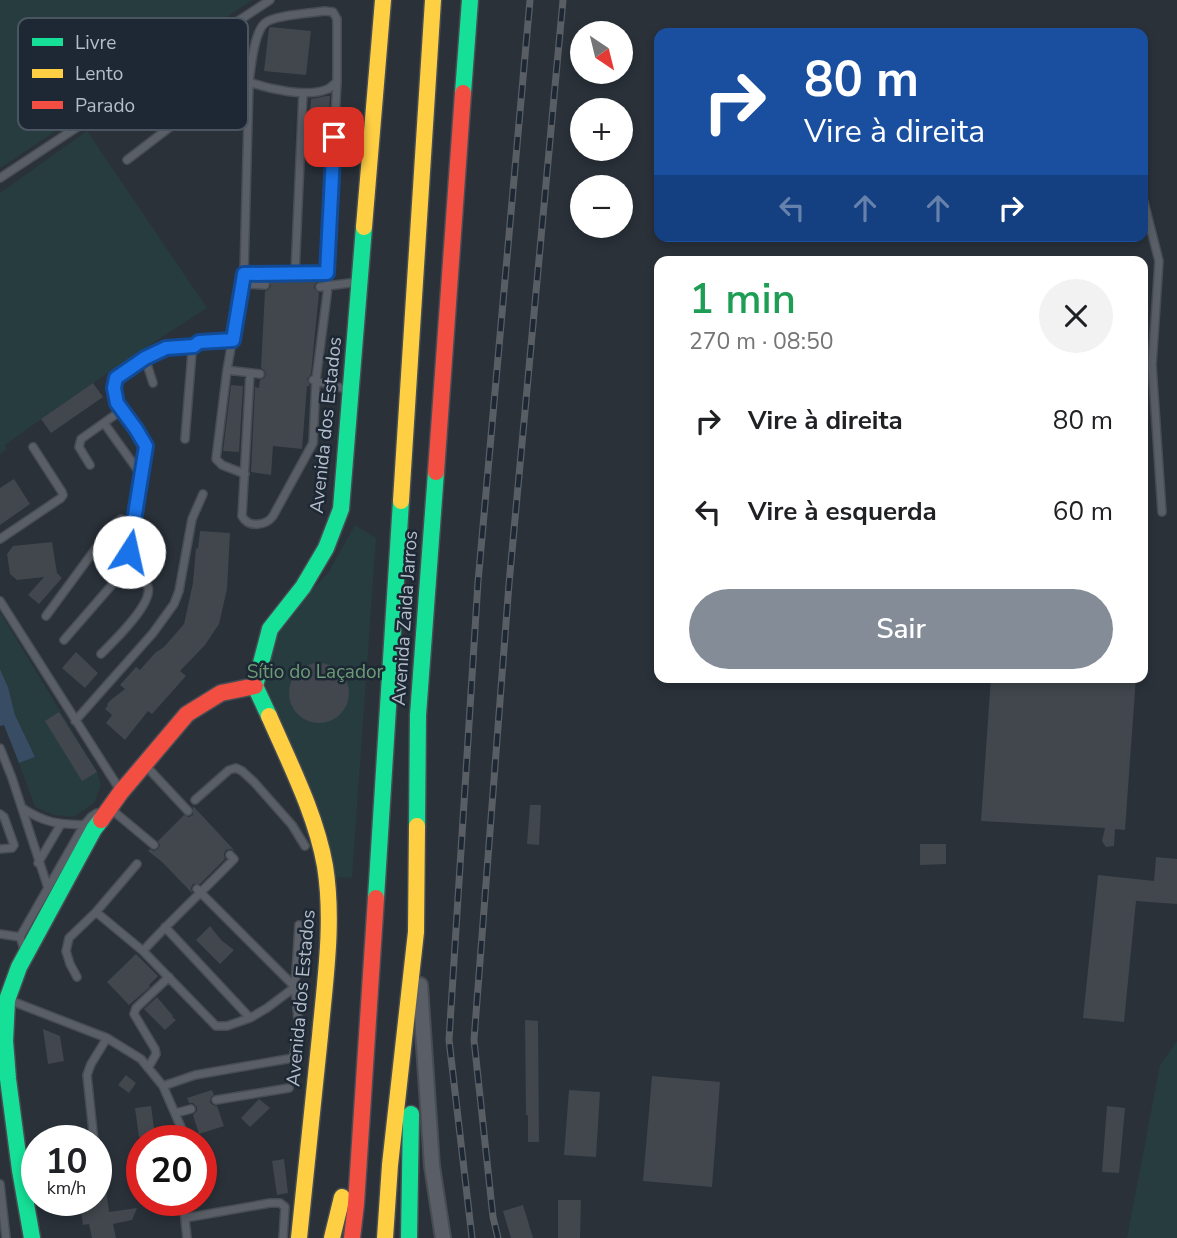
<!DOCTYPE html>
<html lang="pt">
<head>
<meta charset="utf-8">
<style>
  body { margin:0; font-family:"Nunito Sans",sans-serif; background:#f2f2f2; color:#202124; height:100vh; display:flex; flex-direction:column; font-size:26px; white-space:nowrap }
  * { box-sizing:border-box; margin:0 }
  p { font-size:23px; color:#757577 }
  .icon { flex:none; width:38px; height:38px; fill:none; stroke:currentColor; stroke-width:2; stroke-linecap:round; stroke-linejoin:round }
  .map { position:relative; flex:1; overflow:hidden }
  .drawer { position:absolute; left:654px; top:256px; width:494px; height:427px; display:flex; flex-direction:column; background:#fff; border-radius:14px; box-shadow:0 4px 10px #0003 }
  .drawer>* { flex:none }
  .guide { position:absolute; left:654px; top:28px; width:494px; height:214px; border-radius:14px; box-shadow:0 4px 10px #0003; background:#1a4fa0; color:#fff; overflow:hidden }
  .needle { width:46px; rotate:145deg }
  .buttons { position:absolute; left:570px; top:21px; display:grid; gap:14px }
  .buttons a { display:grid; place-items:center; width:63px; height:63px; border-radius:50%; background:#fff; box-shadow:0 4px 10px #0003; font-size:35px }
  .speed { position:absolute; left:21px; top:1125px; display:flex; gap:14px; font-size:35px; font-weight:700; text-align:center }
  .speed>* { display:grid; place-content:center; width:91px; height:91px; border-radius:50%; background:#fff; box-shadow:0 4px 10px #0003; line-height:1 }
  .speed small { font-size:18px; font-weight:400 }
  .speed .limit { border:10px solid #d22; background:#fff; color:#111 }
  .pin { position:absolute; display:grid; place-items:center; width:60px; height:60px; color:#fff; margin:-30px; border-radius:14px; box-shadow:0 4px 10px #0006 }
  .me { position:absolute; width:77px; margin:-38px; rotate:10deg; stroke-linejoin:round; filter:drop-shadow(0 0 5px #0008) }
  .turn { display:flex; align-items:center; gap:24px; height:147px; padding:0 35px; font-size:32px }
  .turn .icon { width:91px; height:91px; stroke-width:2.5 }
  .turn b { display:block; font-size:49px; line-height:60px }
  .lanes { display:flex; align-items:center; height:66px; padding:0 35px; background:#0003; justify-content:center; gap:35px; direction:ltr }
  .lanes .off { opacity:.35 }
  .round { display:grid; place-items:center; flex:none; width:74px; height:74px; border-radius:37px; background:#f2f2f2 }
  .overview { display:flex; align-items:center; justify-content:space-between; height:119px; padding:0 35px }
  h1 { font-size:42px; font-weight:600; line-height:52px; color:#1e9e55 }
  .cta { display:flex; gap:14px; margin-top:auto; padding:14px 35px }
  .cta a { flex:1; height:80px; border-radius:42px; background:#848c97; color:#fff; font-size:28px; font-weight:600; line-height:80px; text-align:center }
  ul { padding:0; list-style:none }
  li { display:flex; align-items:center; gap:21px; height:91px; padding:0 35px }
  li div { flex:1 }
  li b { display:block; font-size:26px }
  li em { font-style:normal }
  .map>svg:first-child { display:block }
</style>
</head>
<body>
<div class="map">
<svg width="1177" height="1238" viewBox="0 0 1177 1238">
  <rect width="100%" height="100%" fill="#2a3139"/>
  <path fill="#273c3f" d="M0 0H252L0 168Z
    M87 131 207 308C138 352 71 397 5 445L7 449 0 454V193Z
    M355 525 376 538 352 878 333 877 328 834 262 675 282 620 328 573Z
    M0 612 97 772 101 785 94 803 73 817 54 815 35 807 19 763 35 757 15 715 8 687 0 669Z
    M1177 1041V1238H1127L1160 1065Z"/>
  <path fill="#384c64" d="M0 669 8 687 15 715 35 757 19 763 4 725 0 726Z"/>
  <path fill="#41474d" d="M271 27 311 31 306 75 264 71 269 28Z
    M326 96H330L327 149 307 147 311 99Z
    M268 280 317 282 315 284 314 288 319 293 311 374 307 379 310 386H307L302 449 273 446 271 475 251 472 255 387 259 388 260 380 264 378 266 374 264 370 261 368 265 291 268 290 271 286Z
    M93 383 103 397 51 433 41 419Z
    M231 385 243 386 239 452 223 451Z
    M14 479 30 504 0 525V488Z
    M200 531 230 533 227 589 219 624 205 645 180 671 186 676 152 714 148 711 125 740 106 723 112 715 105 709 108 705 107 704 112 699 125 689 120 685 136 667 140 670 155 653 164 647 184 624 193 583 196 548 198 549Z
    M52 542 57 573 62 578 39 604 28 595 44 577 17 580 10 574 7 554 13 546Z
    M76 652 98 673 85 688 62 668Z
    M289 693a30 30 0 1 1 60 0a30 30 0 1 1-60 0Z
    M991 677H1136L1125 830 1115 829 1114 846 1106 847 1102 841 1105 828 981 821Z
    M59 712 97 772 82 781 45 721Z
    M530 805H541L539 845 527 844Z
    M193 806 235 851 231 849 226 850 224 854 225 859 200 884H193L191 888 192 893 161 861 148 851 150 849 154 851 158 849 160 845 158 841 184 815 189 817 193 815Z
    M920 844H946V864L920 865Z
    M1156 857 1177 859V904L1136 901 1124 1022 1083 1018 1098 875 1154 881Z
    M210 926 221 940 234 950 220 964 196 940Z
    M136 954 158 976 149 985 150 987 129 1005 107 982Z
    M157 997 173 1016 172 1017 176 1020 165 1030 144 1009Z
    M525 1020 538 1021 539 1142H528V1115H526Z
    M43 1029 60 1036 64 1061 48 1064Z
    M126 1075 136 1083 129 1093 118 1085Z
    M652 1076 720 1082 712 1187 643 1181Z
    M212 1090 214 1095 211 1097 210 1102 213 1105 217 1106 224 1126 199 1134 193 1115 197 1111V1107L193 1103H189L187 1098Z
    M569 1090 600 1092 596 1157 564 1155Z
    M259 1099 270 1108 250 1127 241 1118Z
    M151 1106 155 1135 139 1137 135 1108Z
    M1107 1106 1125 1108 1119 1173 1102 1172Z
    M284 1159 288 1193 277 1195 272 1161Z
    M104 1173 109 1212 137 1208 132 1220 113 1224 116 1238H92L89 1224 83 1225 79 1200H96V1177H100Z
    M558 1200H581L580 1238H558Z
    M523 1205 533 1238H511L503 1211Z"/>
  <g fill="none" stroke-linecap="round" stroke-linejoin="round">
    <g stroke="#484d54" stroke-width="10">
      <path id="lane" d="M249 82C269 89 307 98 328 89 331 87 334 84 337 82
        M127 160 174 124 195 115 248 111
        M0 178 270 0
        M1144 202 1159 261 1152 365 1162 512
        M244 274 327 273
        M295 274 303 93
        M242 284 265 285
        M320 287 357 282
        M145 358 153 383
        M227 370 260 374
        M313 380 349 390
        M104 423 142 476
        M185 439 192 352C198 337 219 341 233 340
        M90 465 79 447 81 439 122 410
        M245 474 222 465 216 459 227 370 244 274 249 82C251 67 254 32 265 23 273 15 312 13 325 11L333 12 337 19V82L327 273 328 287 316 380 313 443 273 516C266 526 248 528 242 516L250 373
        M0 539 61 498 63 495 62 492 33 447
        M0 601 120 790
        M46 616 113 525 121 519 134 522
        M64 640 117 579 129 552 146 446 136 429 117 403 114 388 116 378 145 358 166 348 194 346
        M101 654C113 642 153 604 148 587 144 579 130 571 123 566
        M75 721 153 633 174 604 179 591 192 519 203 494
        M0 748 12 778 48 888
        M146 766 188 811
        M195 800 229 770 236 768 242 771 254 782 292 825 305 846
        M22 808C45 823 57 824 84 825
        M112 810 154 845
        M0 814 4 817 14 845 12 848 0 849
        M38 863 61 824
        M197 889 295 987
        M96 912 143 951C172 919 204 890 234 859L230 855
        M165 927 250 1018 267 1008 295 987
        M0 934 20 937
        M24 949 20 937 84 825 91 817 97 813
        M143 951 216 1026H227L250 1018
        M77 977 70 964 66 951 69 938 96 912 137 864
        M9 1000 107 1038 141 1059 163 1086 187 1141
        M148 1068 156 1054 155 1049 134 1014 136 1008 169 977
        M163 1086 195 1075 293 1058 299 1029 295 987 299 925
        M216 1100 289 1088
        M176 1113 191 1109
        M94 1141 87 1075 91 1064 107 1038
        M96 1168 97 1171
        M0 1184 6 1238
        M183 1200 187 1238
        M185 1218 270 1203H280L285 1207 283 1238"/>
    </g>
    <g stroke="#484d54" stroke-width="18">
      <path id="street" d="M420 985 432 1166 443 1238"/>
    </g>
    <g stroke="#484d54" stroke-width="19">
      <path id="fast" d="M463 93 470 0
        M269 716 255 686 270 629 303 587 326 548 341 509 364 227
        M417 826 418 715 436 472
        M376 898 401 501
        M32 1238 20 1170 8 1079 5 1041 7 1000 19 967 94 829 101 820
        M409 1238 411 1114"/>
    </g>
    <g stroke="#484d54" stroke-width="19">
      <path id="slow" d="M364 227 383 0
        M401 501 433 0
        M269 716C290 764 316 815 325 866 334 922 325 980 320 1036 313 1103 306 1171 299 1238
        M299 1237V1238
        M332 1238 342 1197
        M385 1238 390 1165 416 932 417 826"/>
    </g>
    <g stroke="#484d54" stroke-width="19">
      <path id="jam" d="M436 472 463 93
        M101 820 121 792 187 714 221 693 255 686
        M352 1238 356 1204 376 898"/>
    </g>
    <use href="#lane" stroke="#5a5f67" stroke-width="7"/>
    <use href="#street" stroke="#5a5f67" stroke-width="14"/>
    <use href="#fast" stroke="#16e098" stroke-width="16"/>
    <use href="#slow" stroke="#ffcf43" stroke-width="16"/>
    <use href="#jam" stroke="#f24e42" stroke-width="16"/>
    <g stroke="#595e64" stroke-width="7">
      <path id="rail" d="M472 1238 449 1040 478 582 530 0
        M498 1238 493 1217 474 1040 509 584 563 0"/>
    </g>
    <use href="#rail" stroke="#1d2834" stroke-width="4.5" stroke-dasharray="13" stroke-linecap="butt"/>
  </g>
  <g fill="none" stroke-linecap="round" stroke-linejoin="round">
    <g stroke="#114b97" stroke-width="18">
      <path id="route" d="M129 552 146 446 136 429 117 403 114 388 116 378 145 358 166 348 194 346 199 342 233 340 244 274 327 273 334 137"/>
    </g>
    <use href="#route" stroke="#1a73e8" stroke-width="12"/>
  </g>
  <g text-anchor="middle" stroke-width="5" stroke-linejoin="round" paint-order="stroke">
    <g font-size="19" fill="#b4bdca" stroke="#1d2834">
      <text transform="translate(325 425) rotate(-84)" y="7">Avenida dos Estados</text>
      <text transform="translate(404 618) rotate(-86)" y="7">Avenida Zaida Jarros</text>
      <text transform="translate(300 998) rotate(-85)" y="7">Avenida dos Estados</text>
    </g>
    <g font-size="19" fill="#6b9b74" stroke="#1d2834">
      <text x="315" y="678">Sítio do Laçador</text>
    </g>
  </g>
  <rect x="18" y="18" width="230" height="112" rx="10" fill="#1d2834" stroke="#4a5561" stroke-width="2"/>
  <rect x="32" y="38" width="31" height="8" fill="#16e098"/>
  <rect x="32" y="69" width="31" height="9" fill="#ffcf43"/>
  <rect x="32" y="101" width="31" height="8" fill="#f24e42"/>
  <g font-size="19" fill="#b4bdca">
    <text x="75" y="49">Livre</text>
    <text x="75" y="80">Lento</text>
    <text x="75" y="112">Parado</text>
  </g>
</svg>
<div class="buttons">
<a><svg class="needle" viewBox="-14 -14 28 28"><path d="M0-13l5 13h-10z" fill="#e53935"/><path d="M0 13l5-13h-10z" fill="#757577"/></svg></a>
<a>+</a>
<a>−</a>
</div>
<div class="speed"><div>10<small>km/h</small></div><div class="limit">20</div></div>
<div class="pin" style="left:334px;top:137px;background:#d93025"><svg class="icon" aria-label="arrive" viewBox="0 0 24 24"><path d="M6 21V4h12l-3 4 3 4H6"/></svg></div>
<svg class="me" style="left:129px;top:552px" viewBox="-20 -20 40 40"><circle r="19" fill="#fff"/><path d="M0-13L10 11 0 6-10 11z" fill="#1a73e8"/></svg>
<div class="guide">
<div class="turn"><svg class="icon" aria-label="right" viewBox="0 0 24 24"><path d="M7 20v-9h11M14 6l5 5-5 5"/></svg><div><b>80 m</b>Vire à direita</div></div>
<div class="lanes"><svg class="icon off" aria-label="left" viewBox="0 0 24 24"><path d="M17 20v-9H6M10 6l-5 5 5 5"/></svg><svg class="icon off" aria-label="ahead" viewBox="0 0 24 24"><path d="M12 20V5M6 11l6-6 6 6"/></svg><svg class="icon off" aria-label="ahead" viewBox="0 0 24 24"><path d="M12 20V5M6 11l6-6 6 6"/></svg><svg class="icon" aria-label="right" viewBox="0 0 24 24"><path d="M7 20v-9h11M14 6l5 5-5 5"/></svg></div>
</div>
<section class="drawer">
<div class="overview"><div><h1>1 min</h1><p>270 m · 08:50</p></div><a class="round"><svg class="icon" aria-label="close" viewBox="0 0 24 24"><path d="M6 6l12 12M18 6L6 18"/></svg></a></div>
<ul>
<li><svg class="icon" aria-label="right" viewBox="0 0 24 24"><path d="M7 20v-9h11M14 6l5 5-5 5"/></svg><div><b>Vire à direita</b></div><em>80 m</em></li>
<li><svg class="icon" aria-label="left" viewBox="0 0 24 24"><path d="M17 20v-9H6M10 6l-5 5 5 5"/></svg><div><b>Vire à esquerda</b></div><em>60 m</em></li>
</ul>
<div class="cta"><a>Sair</a></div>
</section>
</div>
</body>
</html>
